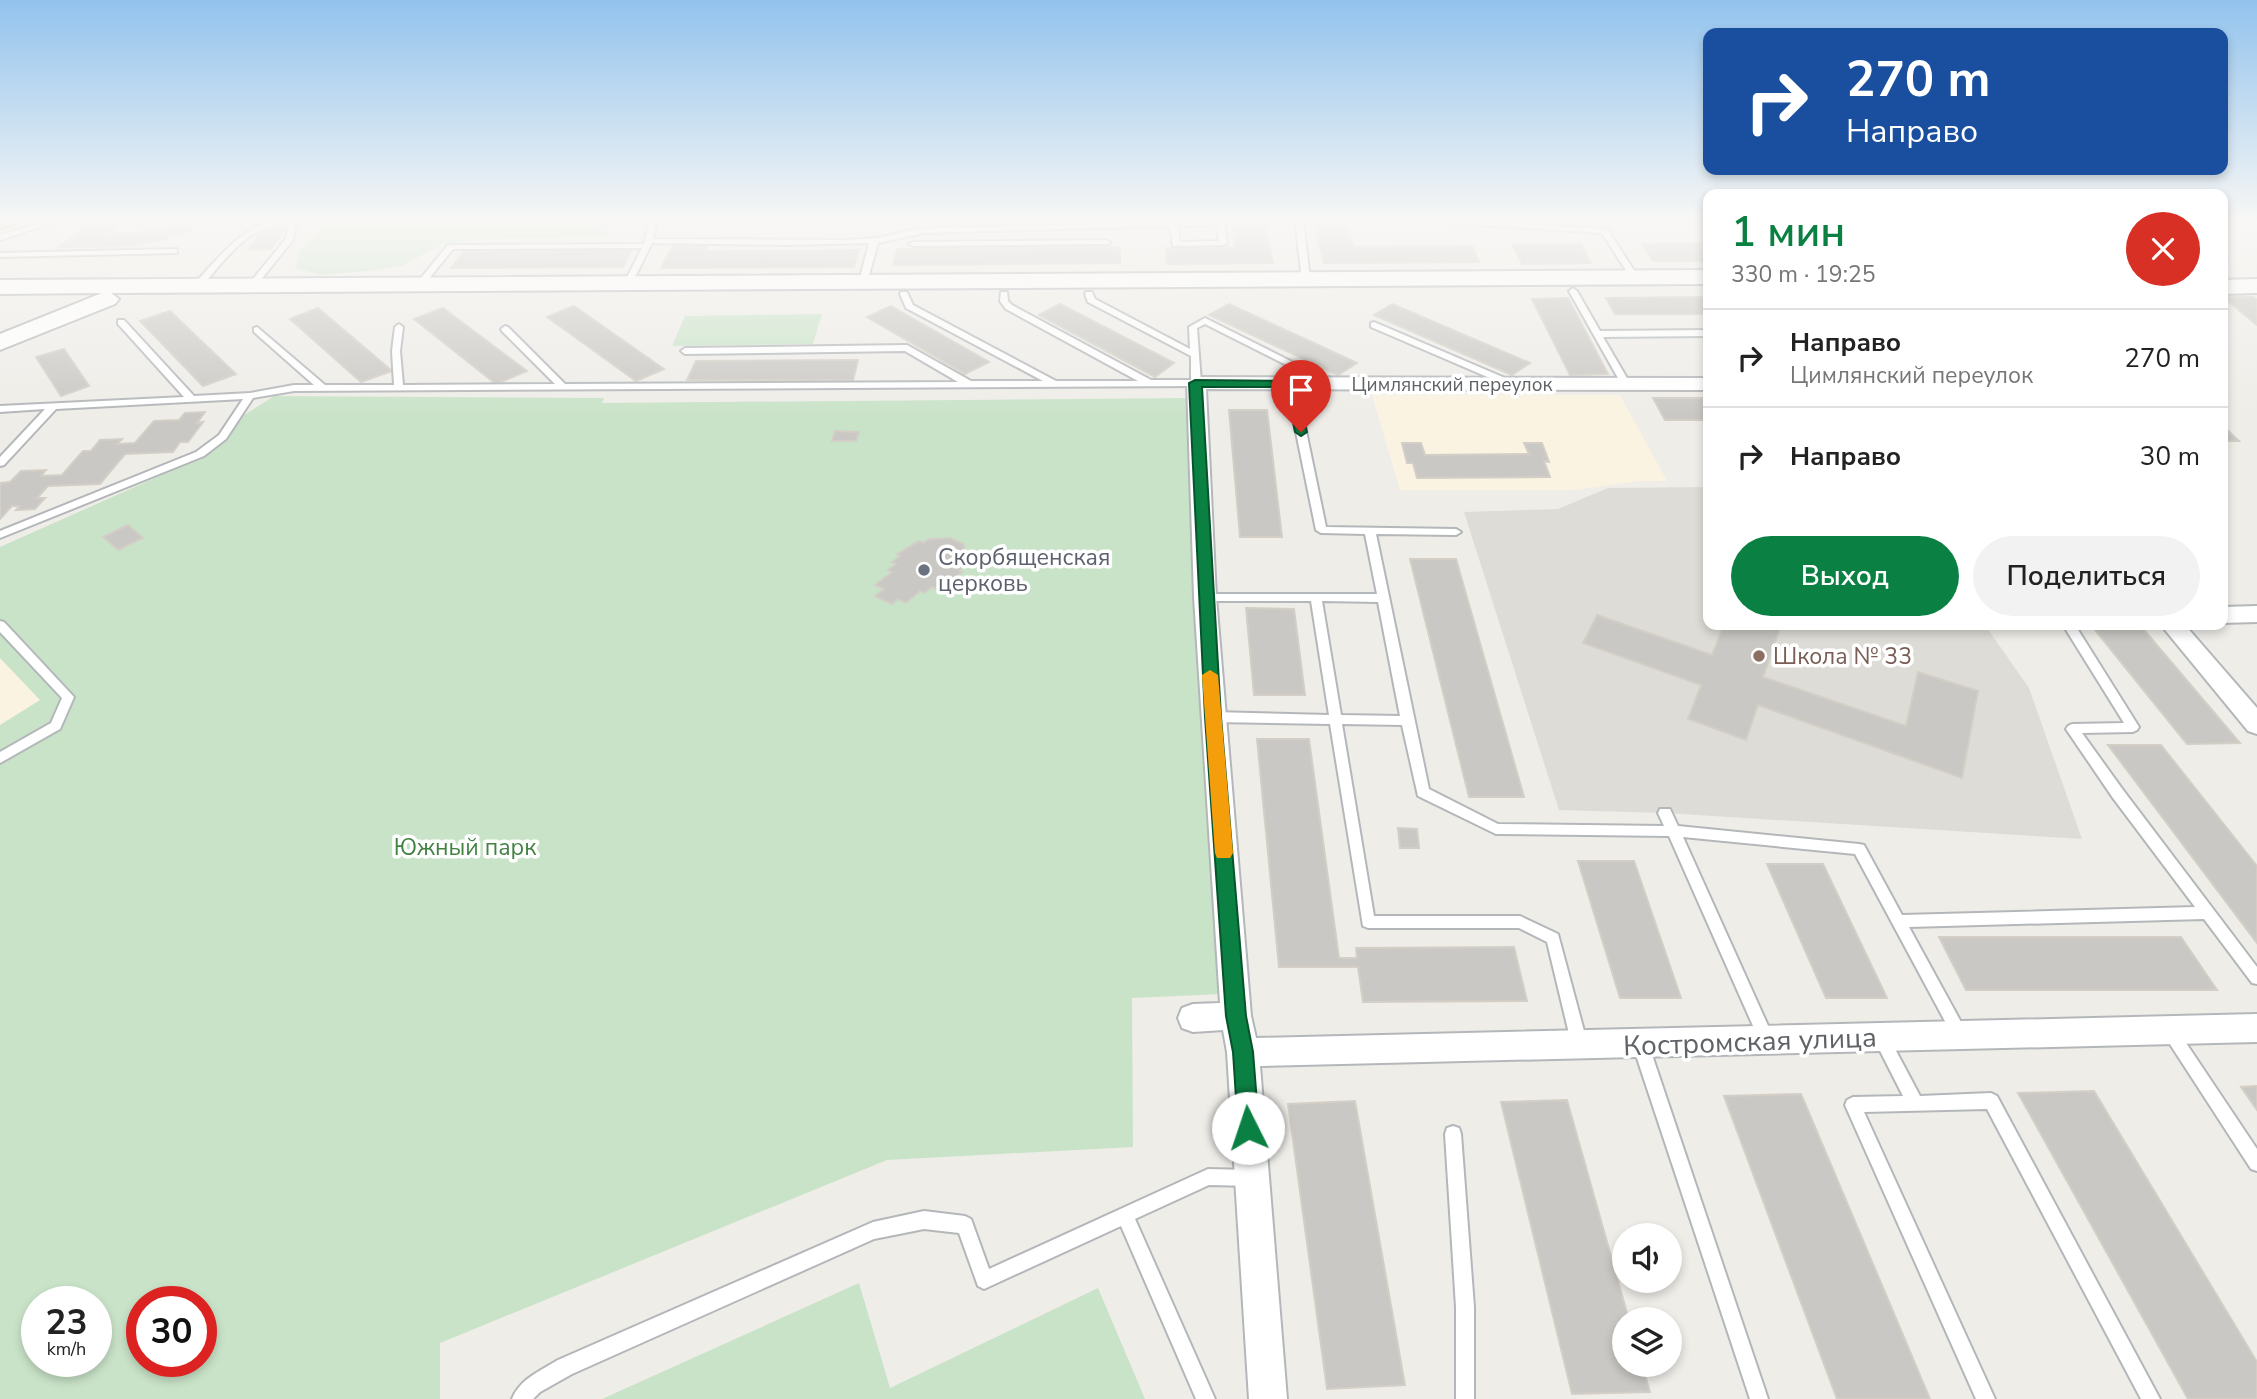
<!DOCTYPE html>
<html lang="ru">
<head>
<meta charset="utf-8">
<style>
  body { margin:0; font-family:"Nunito Sans",sans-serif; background:#f2f2f2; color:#222; height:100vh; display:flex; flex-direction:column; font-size:26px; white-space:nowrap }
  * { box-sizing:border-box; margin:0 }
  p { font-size:23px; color:#767676 }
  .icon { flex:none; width:38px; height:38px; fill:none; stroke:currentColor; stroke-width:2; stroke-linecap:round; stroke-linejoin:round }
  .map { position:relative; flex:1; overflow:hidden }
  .drawer { position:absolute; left:1703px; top:189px; width:525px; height:441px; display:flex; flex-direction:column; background:#fff; border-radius:14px; box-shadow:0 4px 10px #0003 }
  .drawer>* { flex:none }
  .hud { position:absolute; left:1703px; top:28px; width:525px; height:147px; border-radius:14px; box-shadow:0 4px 10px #0003; background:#1a4fa0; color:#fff; overflow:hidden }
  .buttons { position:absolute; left:1612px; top:1223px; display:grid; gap:14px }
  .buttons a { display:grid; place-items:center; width:70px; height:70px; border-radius:50%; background:#fff; box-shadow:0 4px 10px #0003; font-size:35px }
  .speed { position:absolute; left:21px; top:1286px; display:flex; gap:14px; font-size:35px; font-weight:700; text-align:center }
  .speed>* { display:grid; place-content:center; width:91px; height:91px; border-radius:50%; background:#fff; box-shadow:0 4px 10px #0003; line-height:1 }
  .speed small { font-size:18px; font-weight:400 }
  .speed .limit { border:10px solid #d22; background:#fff; color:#111 }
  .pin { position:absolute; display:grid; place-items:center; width:60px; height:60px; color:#fff; margin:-72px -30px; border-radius:50% 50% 50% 0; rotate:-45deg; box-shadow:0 0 7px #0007 }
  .pin .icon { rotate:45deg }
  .me { position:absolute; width:77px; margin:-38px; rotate:356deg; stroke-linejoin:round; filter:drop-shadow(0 0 5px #0008) }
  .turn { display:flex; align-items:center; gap:24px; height:147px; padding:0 28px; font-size:32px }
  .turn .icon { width:91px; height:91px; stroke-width:2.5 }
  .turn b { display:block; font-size:49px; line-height:60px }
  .round { display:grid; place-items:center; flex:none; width:74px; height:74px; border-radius:37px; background:#f2f2f2 }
  .head { display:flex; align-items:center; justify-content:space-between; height:119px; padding:0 28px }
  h1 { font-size:42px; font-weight:600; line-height:52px; color:#0b8043 }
  .action { display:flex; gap:14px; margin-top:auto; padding:14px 28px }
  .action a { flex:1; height:80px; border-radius:42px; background:#0b8043; color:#fff; font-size:28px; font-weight:600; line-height:80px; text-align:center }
  .action a+a { background:#f2f2f2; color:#222 }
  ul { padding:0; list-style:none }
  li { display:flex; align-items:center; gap:21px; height:98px; padding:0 28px; border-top:2px solid #e0e0e0 }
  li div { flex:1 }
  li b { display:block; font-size:26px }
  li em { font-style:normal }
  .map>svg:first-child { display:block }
</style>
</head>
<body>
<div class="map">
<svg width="2257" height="1399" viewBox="0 0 2257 1399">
  <rect width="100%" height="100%" fill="#efede8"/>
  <path fill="#faf3e1" d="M1372 395H1620L1667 481H1640L1574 490H1400Z
    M0 658 41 701 0 725Z"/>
  <path fill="#dedcd6" d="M1708 487V625H1985L2029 688 2082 839 1665 813 1559 810 1464 512 1558 509 1608 488Z"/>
  <path fill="#c9e3c8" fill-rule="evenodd" d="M329 220 421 222 591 220 610 236 474 240 443 244 401 266 369 271 320 275 295 268 300 250Z
    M822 314 813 344 672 346 685 316Z
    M274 396 604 398 602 403 1191 398 1222 994 1132 998 1133 1147 887 1160 440 1343V1399H0V725L40 700 0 658V547L211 453 230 435 241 417ZM37 1302H96V1362H37ZM142 1302H201V1362H142Z
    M859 1283 890 1388 1098 1288 1145 1399H602Z"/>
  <path fill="#cac8c4" stroke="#d3cfc6" stroke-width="2" d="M93 220H127L95 247H59Z
    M1231 220H1264L1273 263 1167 264 1166 248 1235 247Z
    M1313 220H1346L1354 247 1472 246 1479 262 1324 263Z
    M191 223 190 232 168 236 167 239 131 246 95 247 112 233H135Z
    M287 226 271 249 248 250 264 227Z
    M1708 243V261H1653L1642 244Z
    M708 244 705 251 859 250 854 267 661 268 673 245Z
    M1512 244H1581L1591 263 1522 264Z
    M1120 247V263L893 265 897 249Z
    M632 250 623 267 451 268 463 252Z
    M1708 297V314H1615L1606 298Z
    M2223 297H2253L2257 300V325Z
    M1568 298 1608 374 1570 375 1532 299Z
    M1060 304 1174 363 1155 377 1039 315Z
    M1229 304 1357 363 1338 375 1209 315Z
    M1392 304 1530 363 1512 375 1374 315Z
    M574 306 664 369 636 381 547 317Z
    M891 306 989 362 965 374 867 317Z
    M318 308 392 371 361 382 290 319Z
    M443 308 527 371 496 384 414 319Z
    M170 311 236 374 203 386 140 321Z
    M64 349 89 386 61 396 36 357Z
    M858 360 853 380H687L696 361Z
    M1653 398H1708V420H1665Z
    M1229 410H1267L1282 537H1240Z
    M205 412 197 423 203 422 188 442H180L173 452 125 454 100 484 48 486 37 498H45L35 509 16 510 20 506H12L0 519V483L10 482 21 471 46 470 41 476 62 475 83 451H91L100 440 122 439 117 444 135 443 154 421 179 420 185 413Z
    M2222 425 2239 441H2222Z
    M835 431 859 432 856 441H832Z
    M1402 443H1421L1425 455 1529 454 1524 443H1542L1549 462 1544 461 1550 477 1417 478 1413 463H1407Z
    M128 525 143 538 118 550 103 537Z
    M950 538 964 544 965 556 970 559 959 571 962 572 946 585 937 589 932 587 924 593 920 591 906 603 898 599 892 604 875 596 884 589 875 585 892 572 888 570 896 564 892 562 900 556 897 554 919 541 923 543 929 539Z
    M1410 559H1456L1524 797H1469Z
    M1246 608 1294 609 1305 695H1254Z
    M1597 615 1712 655 1724 625H1781L1763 677 1906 726 1918 672 1978 691 1962 778 1758 705 1746 740 1688 719 1701 685 1583 643Z
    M2091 625H2140L2240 743 2187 744Z
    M1257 739H1309L1339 958H1357L1356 948 1514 947 1527 1001 1363 1002 1358 967H1279Z
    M2108 745H2161L2257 866V943Z
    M1398 828 1417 829 1419 848H1400Z
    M1578 861H1634L1681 998H1620Z
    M1767 864H1823L1887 998H1826Z
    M1939 937H2181L2217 990H1966Z
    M2257 1086V1110L2241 1087Z
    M2094 1091 2257 1362V1399H2188L2018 1093Z
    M1801 1094 1884 1290 1930 1399H1837L1724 1096Z
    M1567 1100 1629 1320H1624V1365H1642L1650 1392 1572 1394 1501 1102Z
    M1355 1101 1405 1385 1327 1389 1288 1104Z"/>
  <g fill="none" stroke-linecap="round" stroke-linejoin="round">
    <g stroke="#b4b7ba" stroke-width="4">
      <path id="lane" d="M49 220H60L0 240V235Z
        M279 220 296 222 293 240 255 287 248 285 285 240 289 226C250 220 223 263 200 288H194V284C220 257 240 227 279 220Z
        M649 220H657L653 239 844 240 878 238 917 229 960 227 1220 221 1224 223 1227 243 1223 245 1173 246 1170 226 923 233 878 243 867 282 863 284 859 282 869 243 788 245 652 243 632 283 628 286 624 283 642 248 453 249 423 286 416 284 448 245 644 244ZM1216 225 1219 241 1180 242 1178 226Z
        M1295 220H1303L1310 279 1306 281 1302 279Z
        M1427 220H1462L1607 229 1639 278 1632 280 1602 233 1431 222Z
        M1106 240 1110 242 1109 244 913 246 909 244 913 242Z
        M174 249H177V253L0 257V253Z
        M1573 288 1577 291 1600 331 1708 330V336L1603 337 1631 385 1629 387H1623L1569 291Z
        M901 292H907L913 305 1056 381H1138L1006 309 1000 301 1001 292H1007L1008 301 1012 305 1151 380H1191V356L1088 302 1085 294 1086 292H1092L1095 299 1190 349 1189 327 1205 318 1336 384 1331 387 1328 386 1205 324 1197 328 1201 383 1196 386 294 391 253 398 226 439 204 456 0 538V531L196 452 219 435 243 399 56 409 4 465 0 466V457L45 409 0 412V406L184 397 118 324V320H124L194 396 250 393 294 385H314L254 332V328L257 327 325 385H394L392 351 395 327 399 324 403 327 400 351 403 385 555 384 502 331 501 329 505 326 508 327 565 384 958 382 905 351 685 354 681 351 685 348 907 345 971 381H1043L906 308 900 294Z
        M1374 322 1512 381 1514 383 1512 385H1506L1371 327V323Z
        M1291 380 1296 383 1326 527 1456 529 1461 532 1456 535 1376 534 1429 789 1498 824 1664 826 1658 813 1660 809H1670L1678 826 1859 844 1864 845 1902 915 2195 907 2113 798 2066 729 2068 726 2072 724 2124 723 2063 625H2075L2139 727 2137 730 2133 732 2082 733 2123 790 2257 967V984L2252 983 2204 919 1909 927 1967 1033 1964 1038 1959 1040 1954 1038 1855 854 1683 837 1774 1039 1771 1044 1766 1046 1761 1044 1669 836 1496 834 1418 796 1402 725 1342 724 1374 916H1520L1558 934 1588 1046 1585 1051 1580 1053 1575 1051 1572 1046 1547 942 1519 928H1368L1363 926 1330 724 1213 722 1207 717 1213 712 1329 715 1311 601H1205L1199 597 1201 594H1377L1365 534 1321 533 1316 530 1286 383ZM1322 601 1378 602 1400 716 1341 715Z
        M0 621 4 622 74 697 60 729 0 763V752L51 723 62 698 0 632Z
        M2169 1023 2174 1025 2257 1149V1171L2251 1169 2164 1035 2161 1030 2164 1025Z
        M1881 1030 1886 1032 1920 1096 1991 1093 1997 1096 2160 1399H2141L1987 1109 1864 1112 1995 1399H1976L1845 1105 1847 1100 1853 1097 1903 1096 1873 1037 1876 1032Z
        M1641 1039 1646 1041 1649 1046 1768 1399H1750L1633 1046 1636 1041Z
        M1453 1126 1459 1128 1461 1134 1474 1307V1399H1456V1307L1445 1134 1447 1128Z
        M1208 1169 1251 1170 1257 1172 1259 1178 1257 1184 1251 1186 1209 1185 1135 1219 1215 1399H1196L1121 1226 984 1289 978 1286 959 1233 924 1229 874 1239 572 1374 540 1392 533 1399H512C520 1379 540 1371 558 1360L873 1222 924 1211 965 1216 971 1219 989 1269Z"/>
    </g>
    <g stroke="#b4b7ba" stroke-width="4">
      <path id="street" d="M1196 377 1708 378V390L1206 389 1216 597 1251 1016 1256 1038 2257 1014V1042L1260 1066 1287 1399H1249L1227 1052 1223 1030 1193 1032 1182 1028 1178 1018 1182 1008 1193 1004 1220 1003 1194 597 1187 383Z
        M2257 606V622L2222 623V607Z
        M2161 625H2185L2257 708V734L2248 731Z"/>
    </g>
    <g stroke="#b4b6ba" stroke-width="4">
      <path id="secondary" d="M1708 270V284L111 293 119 299 115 304 0 350V334L102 293 0 294V280Z
        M2257 279V293L2222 294V280Z"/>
    </g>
    <g stroke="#d8971e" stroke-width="4">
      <path id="highway" d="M0 220H16L13 225 0 228Z"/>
    </g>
    <use href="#lane" fill="#fff" fill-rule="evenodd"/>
    <use href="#street" fill="#fff" fill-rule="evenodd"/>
    <use href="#secondary" fill="#fff" fill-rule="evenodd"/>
    <use href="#highway" fill="#f0d89e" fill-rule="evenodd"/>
  </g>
  <linearGradient id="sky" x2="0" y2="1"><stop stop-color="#92c3ed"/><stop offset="0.53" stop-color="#f8f7f5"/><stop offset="1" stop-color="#f8f7f5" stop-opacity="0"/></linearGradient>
  <rect width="2257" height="416" fill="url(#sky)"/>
  <path fill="#0b8043" stroke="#07532c" stroke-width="2" d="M1195 380 1295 381 1307 432 1301 436 1295 432 1286 387H1202L1221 717 1246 1016 1253 1052 1259 1128 1256 1135 1248 1138 1241 1135 1238 1128 1233 1052 1226 1016 1205 717 1189 383Z"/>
  <path fill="#f59e0b" d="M1210 670 1218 675 1233 853 1230 858H1217L1215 853 1202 675Z"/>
  <circle fill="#6b7280" stroke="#fff" stroke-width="2.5" cx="924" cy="570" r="7"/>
  <circle fill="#8d6e63" stroke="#fff" stroke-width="2.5" cx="1759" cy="656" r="7"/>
  <g text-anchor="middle" stroke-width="7" stroke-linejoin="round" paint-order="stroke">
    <g font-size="19" fill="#5f6266" stroke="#fff">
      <text x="1452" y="391">Цимлянский переулок</text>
    </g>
    <g font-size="23" fill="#5b616d" stroke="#fff" text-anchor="start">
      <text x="938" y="565">Скорбященская<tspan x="938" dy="26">церковь</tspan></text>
    </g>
    <g font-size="23" fill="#785e54" stroke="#fff" text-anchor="start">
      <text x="1773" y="664">Школа № 33</text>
    </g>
    <g font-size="23" fill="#428242" stroke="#fff">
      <text x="465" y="855">Южный парк</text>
    </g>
    <g font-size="28" fill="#5f6266" stroke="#fff">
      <text transform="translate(1750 1041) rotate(-2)" y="10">Костромская улица</text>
    </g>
  </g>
</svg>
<div class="buttons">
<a><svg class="icon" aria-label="sound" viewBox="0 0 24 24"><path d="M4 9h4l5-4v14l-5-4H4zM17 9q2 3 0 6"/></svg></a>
<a><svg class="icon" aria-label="layers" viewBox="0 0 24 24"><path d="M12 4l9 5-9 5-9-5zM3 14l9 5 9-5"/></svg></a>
</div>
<div class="speed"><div>23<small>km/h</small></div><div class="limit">30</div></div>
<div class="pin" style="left:1301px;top:432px;background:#d93025"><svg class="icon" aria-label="arrive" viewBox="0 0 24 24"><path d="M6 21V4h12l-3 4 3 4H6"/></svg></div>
<svg class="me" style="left:1248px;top:1128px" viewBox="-20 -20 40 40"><circle r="19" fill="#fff"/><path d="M0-13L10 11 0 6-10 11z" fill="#0b8043"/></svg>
<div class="hud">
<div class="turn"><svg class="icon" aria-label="right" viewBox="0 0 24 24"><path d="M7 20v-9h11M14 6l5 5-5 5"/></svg><div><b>270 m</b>Направо</div></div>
</div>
<section class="drawer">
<div class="head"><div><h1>1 мин</h1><p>330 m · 19:25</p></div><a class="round" style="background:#d93025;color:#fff"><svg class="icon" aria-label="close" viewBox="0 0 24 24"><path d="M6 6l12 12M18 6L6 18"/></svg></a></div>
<ul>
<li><svg class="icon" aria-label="right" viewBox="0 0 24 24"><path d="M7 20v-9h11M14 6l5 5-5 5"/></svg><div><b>Направо</b><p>Цимлянский переулок</p></div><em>270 m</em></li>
<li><svg class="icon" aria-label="right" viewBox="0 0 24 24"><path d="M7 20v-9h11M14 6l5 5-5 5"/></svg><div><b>Направо</b></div><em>30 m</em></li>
</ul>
<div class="action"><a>Выход</a><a>Поделиться</a></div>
</section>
</div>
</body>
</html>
